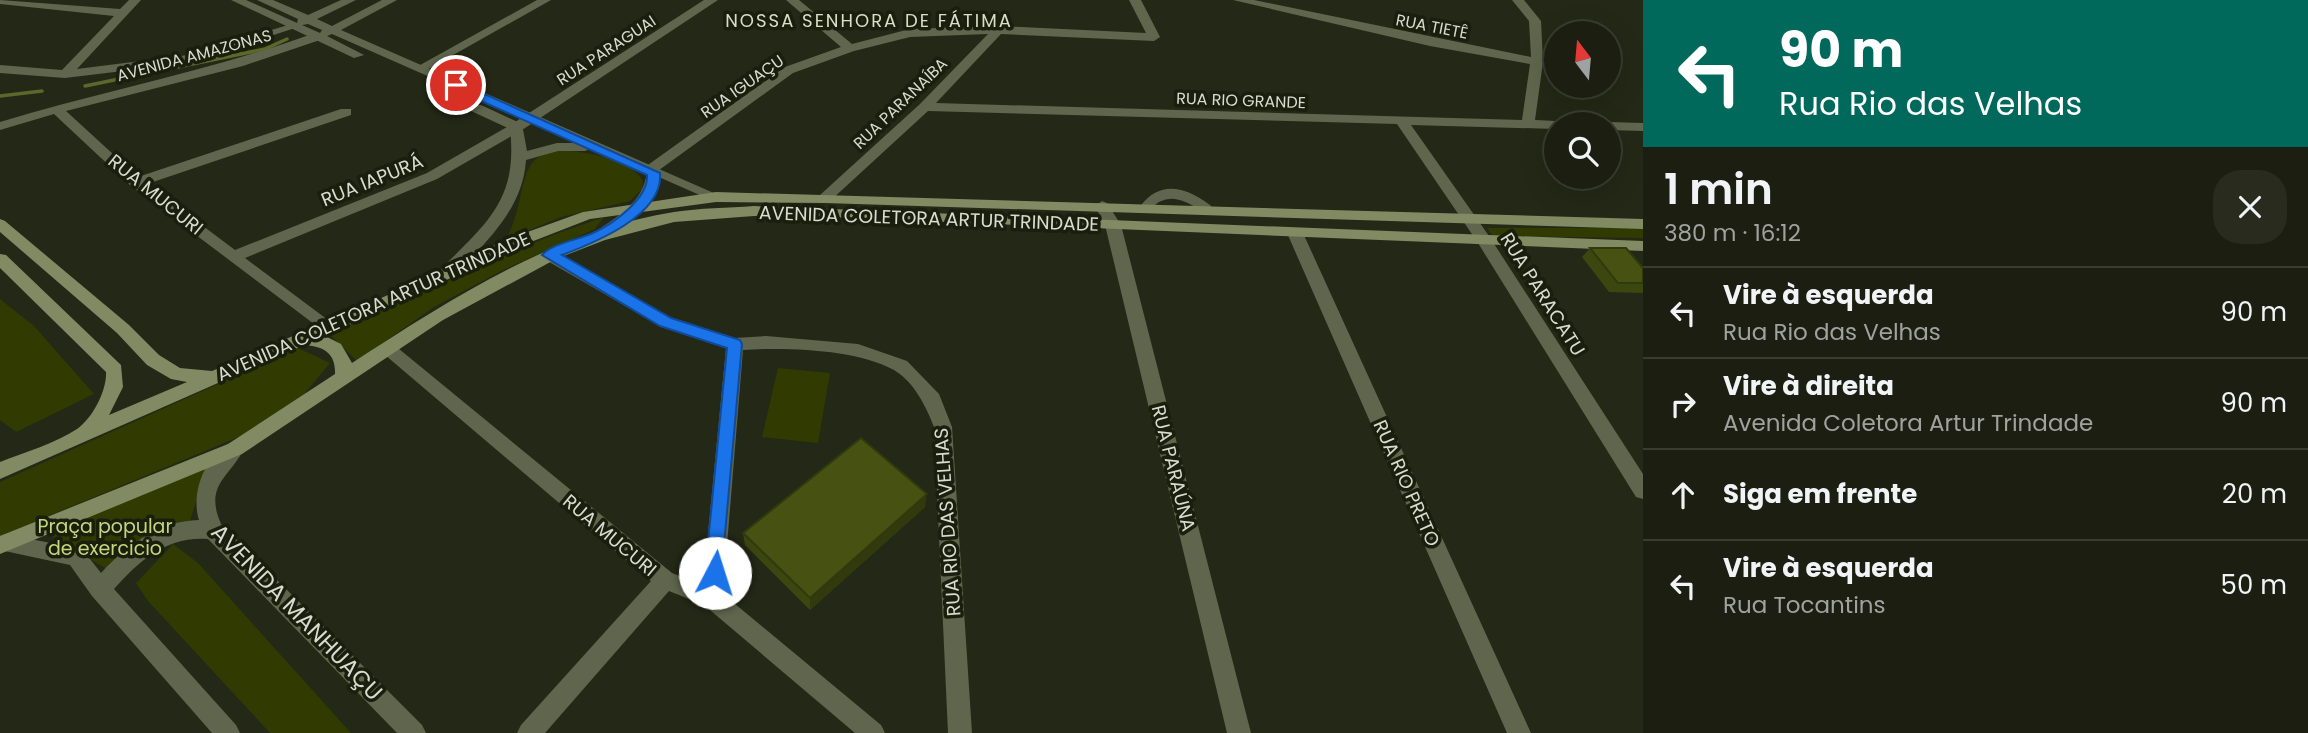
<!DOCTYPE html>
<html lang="pt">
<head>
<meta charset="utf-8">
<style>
  body { margin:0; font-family:Poppins,sans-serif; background:#282b1e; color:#f1f3f6; height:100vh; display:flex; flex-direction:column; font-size:26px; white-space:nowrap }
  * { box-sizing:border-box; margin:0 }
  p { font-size:23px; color:#a0a29f }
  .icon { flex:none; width:38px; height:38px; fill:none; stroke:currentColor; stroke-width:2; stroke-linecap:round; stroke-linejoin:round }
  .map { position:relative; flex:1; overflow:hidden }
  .side { display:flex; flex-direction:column; background:#1b1e10; width:665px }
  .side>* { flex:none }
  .guide { background:#00695c; color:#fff; overflow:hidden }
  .needle { width:46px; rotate:344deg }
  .buttons { position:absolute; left:1544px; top:21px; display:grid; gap:14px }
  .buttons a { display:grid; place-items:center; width:77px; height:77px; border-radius:50%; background:#1b1e10; box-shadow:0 7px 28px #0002,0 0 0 2px #393c30; font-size:35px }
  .pin { position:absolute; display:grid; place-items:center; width:60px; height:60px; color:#fff; margin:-30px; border:4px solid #fff; border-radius:50%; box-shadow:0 2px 7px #0007 }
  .me { position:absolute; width:77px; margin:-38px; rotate:5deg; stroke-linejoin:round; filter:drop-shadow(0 0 5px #0008) }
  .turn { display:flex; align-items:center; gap:24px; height:147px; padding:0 21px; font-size:32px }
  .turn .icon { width:91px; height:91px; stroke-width:2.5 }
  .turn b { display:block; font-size:49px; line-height:60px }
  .round { display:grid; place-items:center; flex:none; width:74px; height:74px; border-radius:28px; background:#282b1e }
  .overview { display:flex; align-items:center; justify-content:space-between; height:119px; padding:0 21px }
  h1 { font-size:42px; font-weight:600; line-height:52px }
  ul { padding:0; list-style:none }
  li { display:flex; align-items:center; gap:21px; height:91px; padding:0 21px; border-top:2px solid #393c30 }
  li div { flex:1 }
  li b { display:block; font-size:26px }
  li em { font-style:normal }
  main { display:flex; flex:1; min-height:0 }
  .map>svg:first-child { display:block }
</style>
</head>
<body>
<main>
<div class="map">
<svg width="1643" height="733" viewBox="0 0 1643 733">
  <rect width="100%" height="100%" fill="#242816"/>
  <path fill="#313a00" d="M558 150C582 151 630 158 643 181L642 189 630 201 561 217 505 240C521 217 520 176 533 162 539 155 549 153 558 150Z
    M604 217 595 229 501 271 434 307 357 361 328 333 553 235Z
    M1487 228H1643V238L1493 236Z
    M0 299 34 326 94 394 16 432 0 420Z
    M298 348 330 363 301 398 241 436 0 536V482Z
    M778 368 830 373 818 443 762 437Z
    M207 465 190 521 107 569 47 534Z
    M173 544 198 563 351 733H270L148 601 136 583Z"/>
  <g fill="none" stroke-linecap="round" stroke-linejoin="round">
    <path stroke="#5b672b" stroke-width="3.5" d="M85 86 265 49 287 39
      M0 96 42 91"/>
    <path stroke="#60664d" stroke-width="10" d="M1146 207C1164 185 1187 194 1207 209"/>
    <path fill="#60664d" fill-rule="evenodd" d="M0 0 120 9 129 0H141L77 69 188 55 288 25 298 27 189 63 65 78 0 73V65L62 70 114 16 0 4Z
      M537 0H551L423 72 413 69Z
      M704 0H718L522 130 437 179 245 258 332 323 334 327 326 333 131 186 54 114 0 130V122C102 91 210 71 312 34H320V40L243 66 66 111 138 177 341 109H351V115L147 184 235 250 427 173 512 124Z
      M786 0H799L852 44 910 29 998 26 1146 33 1129 0H1141L1160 37 1154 41 1001 34 936 103 1522 120 1530 64 1430 46 1233 0H1254L1531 57 1529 21 1512 0H1524L1541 21 1543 62 1535 120 1556 121 1562 124H1556V129L1411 125 1489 236 1643 474V499L1636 497 1478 243 1397 124 928 111 830 201H820V195L920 104 988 34 910 37 854 51 793 73 655 173H645V167L785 67 841 47Z
      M1608 122 1643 123V131L1608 130V124H1602Z
      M1102 201 1107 203 1121 225 1251 733H1227L1105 225 1095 206Z
      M1295 228 1303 233 1531 733H1507L1287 233Z
      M550 250 672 318 735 338 766 336 858 344 907 361 939 394 952 427 972 733H948L934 427C926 406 914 382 894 370 857 349 785 347 743 350L723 594 881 725 885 733H855L704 605 669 591 545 733H517L521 725 651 581 378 349 387 343 393 344 672 573 703 585 726 348 660 326 544 259 542 255Z"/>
    <path fill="#60664d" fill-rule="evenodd" d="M231 0H246L297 23 298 19 257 0H273L308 15 341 0H356L317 19 332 26 382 0H397L341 30 723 197 716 202 711 200 661 178C658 202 622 235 600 241L595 240 592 236 595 232C618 216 643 203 647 172L591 148 585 151H558L526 160C523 209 486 242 454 276H442L440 272 442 268C488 222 518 199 510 129L471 111V105H481L522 124 527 151 557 143H580L332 34 327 36 364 55 354 58ZM308 24 322 30 320 33 302 25Z
      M235 441 242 444 244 449C229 478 204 485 221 524L422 725 426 733H397L208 539C167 536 140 560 114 589L236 725 240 733H212L92 596 70 565 0 550V536L5 534 76 548 83 550 101 573C127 545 159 521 199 520 190 493 206 451 235 441Z"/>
    <path fill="#818a62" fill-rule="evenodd" d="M716 192 1643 219V229L825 203 716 202 590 219 518 247 325 336 341 344 352 363C451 299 555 231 674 212 700 208 728 208 754 206L1643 241V251L805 216H754L674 222 605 240 556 259 443 320 242 454 0 554V536L228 444 335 374C336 353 323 346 304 345L0 479V462C23 453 56 443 77 429 92 419 107 391 106 372L0 268V254L6 255 121 365 123 387 109 415 187 382 171 379 147 365 117 333 0 232V219L5 221 129 325 159 355 180 368 212 371 388 295 508 239 583 212Z"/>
  </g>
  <path fill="#3c460f" d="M1590 248 1643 268V293L1609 292 1582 257Z
    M925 507 810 610 745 545 743 533Z"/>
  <path fill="#31390d" d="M927 494 925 507 810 610V598Z"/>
  <path fill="#465112" stroke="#31390d" stroke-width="2" d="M1590 248H1626L1643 268V283H1618Z
    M861 438 927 494 810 598 743 533Z"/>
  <path fill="#1a73e8" stroke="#114b97" stroke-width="2" d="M452 83H460L660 173C664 215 594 243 562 255L671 318 740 340 742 344 721 579 715 581 708 579 705 573 727 348 660 326 542 255C553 243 578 240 593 233 613 224 649 198 647 175L452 88Z"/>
  <g text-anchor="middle" stroke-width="7" stroke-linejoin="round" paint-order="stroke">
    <g font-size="16" fill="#d8dcd0" stroke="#1a1e0d">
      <text transform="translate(1432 26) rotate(11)" y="6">RUA TIETÊ</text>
      <text transform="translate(606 50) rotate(-33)" y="6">RUA PARAGUAI</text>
      <text transform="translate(194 55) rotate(-15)" y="6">AVENIDA AMAZONAS</text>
      <text transform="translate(742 86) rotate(-35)" y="6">RUA IGUAÇU</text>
      <text transform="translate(1241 100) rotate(2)" y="6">RUA RIO GRANDE</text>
      <text transform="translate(900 103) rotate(-44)" y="6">RUA PARANAÍBA</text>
    </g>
    <g font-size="18" letter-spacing="2" fill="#d8dec7" stroke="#1a1e0d">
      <text x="869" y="27">NOSSA SENHORA DE FÁTIMA</text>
    </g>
    <g font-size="19" fill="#d8dcd0" stroke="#1a1e0d">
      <text transform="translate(372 180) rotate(-22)" y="7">RUA IAPURÁ</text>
      <text transform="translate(156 194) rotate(39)" y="7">RUA MUCURI</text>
      <text transform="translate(929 218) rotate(2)" y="7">AVENIDA COLETORA ARTUR TRINDADE</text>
      <text transform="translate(1543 294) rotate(58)" y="7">RUA PARACATU</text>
      <text transform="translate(373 306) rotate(-24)" y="7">AVENIDA COLETORA ARTUR TRINDADE</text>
      <text transform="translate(1174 468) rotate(76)" y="7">RUA PARAÚNA</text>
      <text transform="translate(1407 483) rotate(66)" y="7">RUA RIO PRETO</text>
      <text transform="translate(947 522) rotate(-94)" y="7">RUA RIO DAS VELHAS</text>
      <text transform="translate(610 535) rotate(40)" y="7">RUA MUCURI</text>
    </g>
    <g font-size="19" fill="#c2d67d" stroke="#1a1e0d">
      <text x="105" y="533">Praça popular<tspan x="105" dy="22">de exercicio</tspan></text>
    </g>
    <g font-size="23" fill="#d8dcd0" stroke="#1a1e0d">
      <text transform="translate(297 612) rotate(46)" y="8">AVENIDA MANHUAÇU</text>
    </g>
  </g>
</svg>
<div class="buttons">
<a><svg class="needle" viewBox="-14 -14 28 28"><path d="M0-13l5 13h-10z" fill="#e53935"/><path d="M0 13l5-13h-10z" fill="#a0a29f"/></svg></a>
<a><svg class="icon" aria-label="search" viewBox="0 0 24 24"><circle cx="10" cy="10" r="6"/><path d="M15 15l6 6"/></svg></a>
</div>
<div class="pin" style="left:456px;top:85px;background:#d93025"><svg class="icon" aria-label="arrive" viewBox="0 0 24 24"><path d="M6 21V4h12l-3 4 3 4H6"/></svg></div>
<svg class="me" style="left:715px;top:573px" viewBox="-20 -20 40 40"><circle r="19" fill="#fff"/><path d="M0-13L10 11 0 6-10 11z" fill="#1a73e8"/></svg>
</div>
<section class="side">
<div class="guide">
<div class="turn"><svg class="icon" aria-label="left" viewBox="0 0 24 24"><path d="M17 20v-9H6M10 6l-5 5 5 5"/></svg><div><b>90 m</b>Rua Rio das Velhas</div></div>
</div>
<div class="overview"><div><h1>1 min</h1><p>380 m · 16:12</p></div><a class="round"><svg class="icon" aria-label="close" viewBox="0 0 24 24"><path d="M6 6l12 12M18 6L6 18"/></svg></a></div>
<ul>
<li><svg class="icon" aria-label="left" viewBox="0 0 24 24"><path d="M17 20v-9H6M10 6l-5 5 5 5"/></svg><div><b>Vire à esquerda</b><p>Rua Rio das Velhas</p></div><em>90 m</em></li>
<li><svg class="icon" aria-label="right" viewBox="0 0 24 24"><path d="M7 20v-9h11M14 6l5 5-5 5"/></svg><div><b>Vire à direita</b><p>Avenida Coletora Artur Trindade</p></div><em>90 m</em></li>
<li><svg class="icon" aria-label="ahead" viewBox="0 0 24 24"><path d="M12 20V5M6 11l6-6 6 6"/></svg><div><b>Siga em frente</b></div><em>20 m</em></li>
<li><svg class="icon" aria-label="left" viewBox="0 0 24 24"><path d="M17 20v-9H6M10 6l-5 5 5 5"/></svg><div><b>Vire à esquerda</b><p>Rua Tocantins</p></div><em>50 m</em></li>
</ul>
</section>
</main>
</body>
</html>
